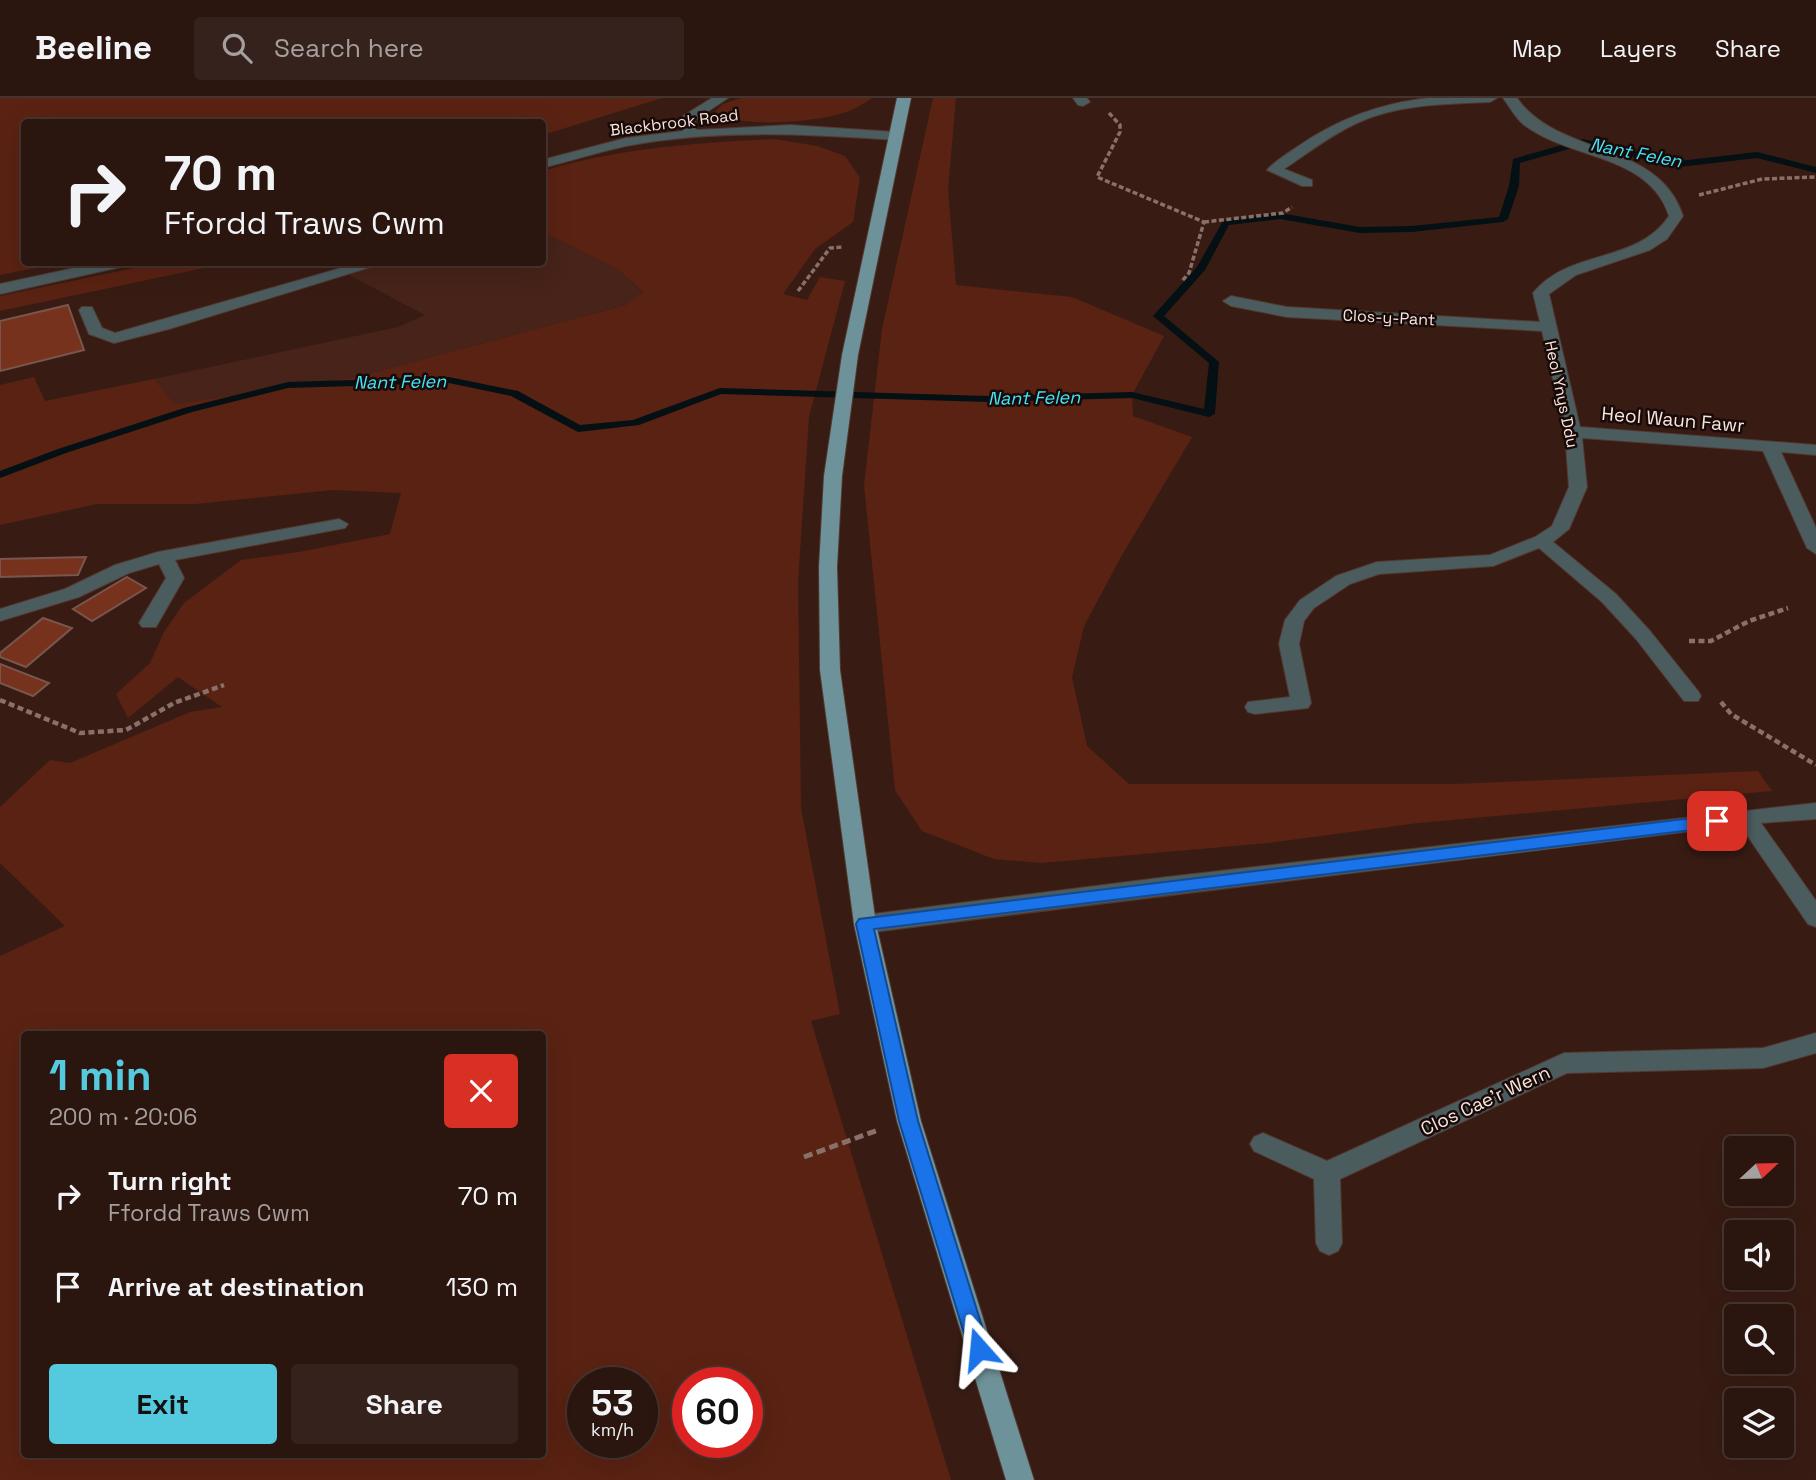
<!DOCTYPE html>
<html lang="en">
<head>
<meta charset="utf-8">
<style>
  body { margin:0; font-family:"Space Grotesk",sans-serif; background:#36221d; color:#f1f3f6; height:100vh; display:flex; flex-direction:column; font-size:26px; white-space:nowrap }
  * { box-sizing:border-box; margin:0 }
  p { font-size:23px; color:#a59f9e }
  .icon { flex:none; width:38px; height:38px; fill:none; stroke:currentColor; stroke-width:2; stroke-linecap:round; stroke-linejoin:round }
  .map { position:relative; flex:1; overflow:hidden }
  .sheet { position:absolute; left:21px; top:933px; width:525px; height:427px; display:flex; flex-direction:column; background:#2a150f; border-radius:7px; box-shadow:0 7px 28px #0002,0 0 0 2px #46342f }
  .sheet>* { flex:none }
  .banner { position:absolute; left:21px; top:21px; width:525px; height:147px; border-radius:7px; box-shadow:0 7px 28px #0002,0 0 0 2px #46342f; background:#2a150f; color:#f1f3f6; overflow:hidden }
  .needle { width:46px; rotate:68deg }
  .tools { position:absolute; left:1724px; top:1038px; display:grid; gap:14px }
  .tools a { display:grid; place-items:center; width:70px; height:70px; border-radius:7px; background:#2a150f; box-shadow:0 7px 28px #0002,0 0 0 2px #46342f; font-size:35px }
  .speed { position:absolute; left:567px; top:1269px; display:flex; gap:14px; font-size:35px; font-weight:700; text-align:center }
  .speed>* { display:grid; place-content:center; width:91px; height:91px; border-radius:50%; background:#2a150f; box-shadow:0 7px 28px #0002,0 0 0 2px #46342f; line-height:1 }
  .speed small { font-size:18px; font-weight:400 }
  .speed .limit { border:10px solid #d22; background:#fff; color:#111 }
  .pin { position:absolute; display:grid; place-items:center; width:60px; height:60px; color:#fff; margin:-30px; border-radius:14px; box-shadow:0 4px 10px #0006 }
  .me { position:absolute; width:77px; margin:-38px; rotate:342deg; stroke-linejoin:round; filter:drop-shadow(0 0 5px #0008) }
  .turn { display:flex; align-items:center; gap:24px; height:147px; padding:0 28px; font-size:32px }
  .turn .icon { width:91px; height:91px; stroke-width:2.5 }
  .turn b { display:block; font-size:49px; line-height:60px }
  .round { display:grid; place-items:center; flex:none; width:74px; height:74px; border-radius:7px; background:#36221d }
  .summary { display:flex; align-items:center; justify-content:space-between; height:119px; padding:0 28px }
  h1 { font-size:42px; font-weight:800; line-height:52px; color:#55cade }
  .primary-button { display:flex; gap:14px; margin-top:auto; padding:14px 28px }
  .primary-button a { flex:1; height:80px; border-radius:7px; background:#55cade; color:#111; font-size:28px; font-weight:800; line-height:80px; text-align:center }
  .primary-button a+a { background:#36221d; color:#f1f3f6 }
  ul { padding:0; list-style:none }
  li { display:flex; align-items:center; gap:21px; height:91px; padding:0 28px }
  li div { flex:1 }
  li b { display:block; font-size:26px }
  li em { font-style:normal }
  header { display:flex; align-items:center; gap:42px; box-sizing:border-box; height:98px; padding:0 35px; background:#2a150f; border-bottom:2px solid #46342f }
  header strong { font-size:33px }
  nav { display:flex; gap:38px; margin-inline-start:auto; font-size:24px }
  .search { width:490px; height:63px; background:#36221d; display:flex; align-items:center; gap:18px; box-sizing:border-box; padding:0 24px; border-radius:7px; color:#a59f9e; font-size:26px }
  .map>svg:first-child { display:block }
</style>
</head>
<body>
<header>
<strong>Beeline</strong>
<div class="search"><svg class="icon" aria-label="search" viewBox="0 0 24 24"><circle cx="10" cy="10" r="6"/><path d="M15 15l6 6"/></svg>Search here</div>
<nav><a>Map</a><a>Layers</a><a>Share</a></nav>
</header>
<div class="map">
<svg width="1816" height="1382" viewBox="0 0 1816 1382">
  <rect width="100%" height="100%" fill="#381c14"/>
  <path fill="#472319" d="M543 134 619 171 643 195 626 207 361 278 175 306 154 281 398 229 425 217 326 165 542 164Z"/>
  <path fill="#5a2212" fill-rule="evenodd" d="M0 0H662L543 37 542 24H24V164L62 165 0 177Z
    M741 0H872C863 6 854 12 843 15 815 24 738 31 715 14L723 6Z
    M933 0H956L948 92 956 187 1072 199 1164 238 1132 297 1133 318 1192 339 1121 459 1084 528 1072 579 1087 648 1129 686H1454L1758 673 1772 693 1418 725 1268 745 1041 765 994 761 922 733 895 692 864 387 882 231Z
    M775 41 817 48 845 58 860 80 853 124 815 151 783 196 807 202 820 179 845 183 809 319 798 484 801 710 840 916 811 923 951 1382H0V858L65 828 0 765V709L50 662 70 665 190 614 222 609 178 579 128 620 116 596 150 565 164 534 184 505 241 462 299 454 390 436 401 395 333 392 195 406H97L0 427V287L34 279 45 303 154 281 175 306 361 278 626 207 643 194 618 171 543 134V73C619 50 696 45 775 41ZM542 936V1356H24V936ZM583 1284H642V1344H583ZM688 1284H747V1344H688Z
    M158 165H228L0 213V198Z"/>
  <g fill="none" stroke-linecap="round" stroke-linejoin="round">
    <path fill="#041013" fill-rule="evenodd" d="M1583 41 1679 63 1757 54 1816 69V75L1757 60 1679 69 1583 47 1520 65 1519 88 1508 121 1503 124 1412 134 1360 135 1280 121 1229 127 1205 172 1164 218 1219 264 1215 316 1209 319 1132 300 988 304 721 296 639 327 578 334 511 298 449 285 288 290 192 314 66 355 0 380V373L58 351 184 310 288 284 449 279 518 293 580 327 633 322 720 290 988 298 1132 294 1204 311 1209 265 1153 218 1197 169 1223 123 1280 115 1360 129 1412 128 1499 119 1509 88 1513 61Z"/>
  </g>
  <path fill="#77321e" stroke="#78564d" stroke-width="2" d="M68 207 84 252 0 273V223Z
    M86 459 78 477 0 479V461Z
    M127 479 146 490 92 523 73 511Z
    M43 520 72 530 26 569 0 559V555Z
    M0 566 49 585 33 598 0 585Z"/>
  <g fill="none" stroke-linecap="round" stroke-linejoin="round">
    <g stroke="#533830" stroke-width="2">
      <path id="minor" d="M712 0H728L695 22 696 32 790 27 895 34 902 38 895 42C806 36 714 31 626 48 598 54 570 63 542 70V62L626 40 683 33V18Z
        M1073 0H1087L1090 4 1083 8 1078 7Z
        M1428 0H1497L1490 4C1446 6 1398 6 1357 25 1331 37 1308 55 1284 71L1312 82V88H1302L1267 72C1275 63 1287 56 1297 49 1338 21 1378 6 1428 0Z
        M1503 0H1517C1558 59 1659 42 1683 118L1667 141 1650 152 1576 177 1549 196 1580 329 1816 347V357L1781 354 1816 430V456L1807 450 1763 353 1582 340 1587 389 1569 431 1553 444 1616 496 1650 533 1698 593 1701 598 1698 603H1684L1636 541 1602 504 1539 450 1493 468 1379 476 1350 486 1314 510 1304 523 1299 546 1311 605 1308 610 1255 616 1248 614 1245 609 1248 604 1290 599 1279 546 1285 522 1300 502 1336 478 1377 464 1490 457 1535 439 1552 428 1569 389 1565 334 1542 233 1287 219 1231 208 1223 203 1231 198 1287 209 1540 224 1533 195C1570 150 1636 167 1669 118 1649 55 1568 62 1523 26 1515 19 1510 9 1503 0Z
        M102 164H132L125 168 0 196V186Z
        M362 164H387L169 231 114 245 89 236 79 212 82 209H92L102 230 115 235Z
        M339 421 348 426 345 430 175 462 184 480 156 529H142L139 525 166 480 159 466 129 475 79 499 0 523V511L65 491 115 467 158 454Z
        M1816 705V721L1761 725 1816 803V829L1808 826 1740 727C1448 765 1156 797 865 835L857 832 854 826 857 820 865 817 1167 779Z
        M1816 935V955L1763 970 1567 975 1340 1081 1342 1145 1338 1153 1329 1157 1320 1153 1316 1145 1314 1081 1254 1053 1250 1046 1254 1039 1263 1035 1327 1063 1564 955 1763 950Z"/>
    </g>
    <g stroke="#533830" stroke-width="2">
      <path id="major" d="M897 0H911L858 257 842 378 837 469 840 572 876 826 921 1023 1034 1382H1006L897 1023 854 826 820 572 819 469 824 378 842 257Z"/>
    </g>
    <path stroke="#897069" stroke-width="3.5" stroke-dasharray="5 2.5" stroke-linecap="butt" d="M1109 15 1120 27V34L1097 79 1204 124 1189 175 1182 183
      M1699 97 1762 81 1816 79
      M1204 124 1283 115 1292 109
      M798 193 830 150 843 149"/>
    <path stroke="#897069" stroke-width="4.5" stroke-dasharray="6 3.5" stroke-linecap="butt" d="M1689 543H1711L1749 523 1788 510
      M0 602 80 635 126 632 174 605 224 587
      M1721 604 1731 616 1816 667"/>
    <path stroke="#897069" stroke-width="5" stroke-dasharray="9 4.5" stroke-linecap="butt" d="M804 1059 878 1032"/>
    <use href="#minor" fill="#4b5c5f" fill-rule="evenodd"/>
    <use href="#major" fill="#6e9299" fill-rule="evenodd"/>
  </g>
  <path fill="#1a73e8" stroke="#114b97" stroke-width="2" d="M1717 717 1725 723 1717 729 874 831 918 1023 989 1251 986 1258 979 1261 971 1258 899 1023 856 826 859 821Z"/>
  <g text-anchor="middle" stroke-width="5" stroke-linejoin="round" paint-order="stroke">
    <g font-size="16" fill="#f9e4df" stroke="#170a07">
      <text transform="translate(674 24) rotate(-7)" y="6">Blackbrook Road</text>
      <text transform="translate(1389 219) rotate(3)" y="6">Clos-y-Pant</text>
      <text transform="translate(1562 296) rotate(78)" y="6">Heol Ynys Ddu</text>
    </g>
    <g font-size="18" font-style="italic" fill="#42e4fe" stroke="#170a07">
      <text transform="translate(1636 55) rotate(11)" y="6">Nant Felen</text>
      <text transform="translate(400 284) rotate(-1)" y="6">Nant Felen</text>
      <text transform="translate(1034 300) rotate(-1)" y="6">Nant Felen</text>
    </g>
    <g font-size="19" fill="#f9e4df" stroke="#170a07">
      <text transform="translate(1673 321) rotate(5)" y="7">Heol Waun Fawr</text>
      <text transform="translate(1485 1002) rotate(-25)" y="7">Clos Cae'r Wern</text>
    </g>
  </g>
</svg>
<div class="tools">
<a><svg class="needle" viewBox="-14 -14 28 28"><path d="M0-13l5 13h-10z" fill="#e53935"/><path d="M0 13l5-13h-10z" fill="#a59f9e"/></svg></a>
<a><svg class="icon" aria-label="sound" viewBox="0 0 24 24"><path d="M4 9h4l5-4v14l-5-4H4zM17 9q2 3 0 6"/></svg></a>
<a><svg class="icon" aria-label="search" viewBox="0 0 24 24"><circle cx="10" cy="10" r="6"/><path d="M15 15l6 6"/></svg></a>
<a><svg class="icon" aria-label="layers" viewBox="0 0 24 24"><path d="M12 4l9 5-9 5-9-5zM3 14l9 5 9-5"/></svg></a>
</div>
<div class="speed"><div>53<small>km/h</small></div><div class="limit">60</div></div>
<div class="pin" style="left:1717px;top:723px;background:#d93025"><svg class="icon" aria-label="arrive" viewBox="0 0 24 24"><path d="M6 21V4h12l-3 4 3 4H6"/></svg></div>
<svg class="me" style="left:979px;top:1251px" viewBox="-20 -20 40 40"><path d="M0-17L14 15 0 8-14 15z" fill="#1a73e8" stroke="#fff" stroke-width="4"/></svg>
<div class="banner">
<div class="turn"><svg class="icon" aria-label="right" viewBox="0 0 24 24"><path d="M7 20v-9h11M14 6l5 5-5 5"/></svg><div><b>70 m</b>Ffordd Traws Cwm</div></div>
</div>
<section class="sheet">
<div class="summary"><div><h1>1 min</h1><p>200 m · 20:06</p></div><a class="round" style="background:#d93025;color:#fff"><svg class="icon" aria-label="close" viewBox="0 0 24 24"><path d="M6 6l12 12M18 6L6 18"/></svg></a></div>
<ul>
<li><svg class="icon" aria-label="right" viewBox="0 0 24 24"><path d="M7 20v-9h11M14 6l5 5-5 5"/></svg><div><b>Turn right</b><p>Ffordd Traws Cwm</p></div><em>70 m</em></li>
<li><svg class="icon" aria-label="arrive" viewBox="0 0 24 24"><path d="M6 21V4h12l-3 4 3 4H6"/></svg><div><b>Arrive at destination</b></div><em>130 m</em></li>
</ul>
<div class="primary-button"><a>Exit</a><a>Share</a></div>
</section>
</div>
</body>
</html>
